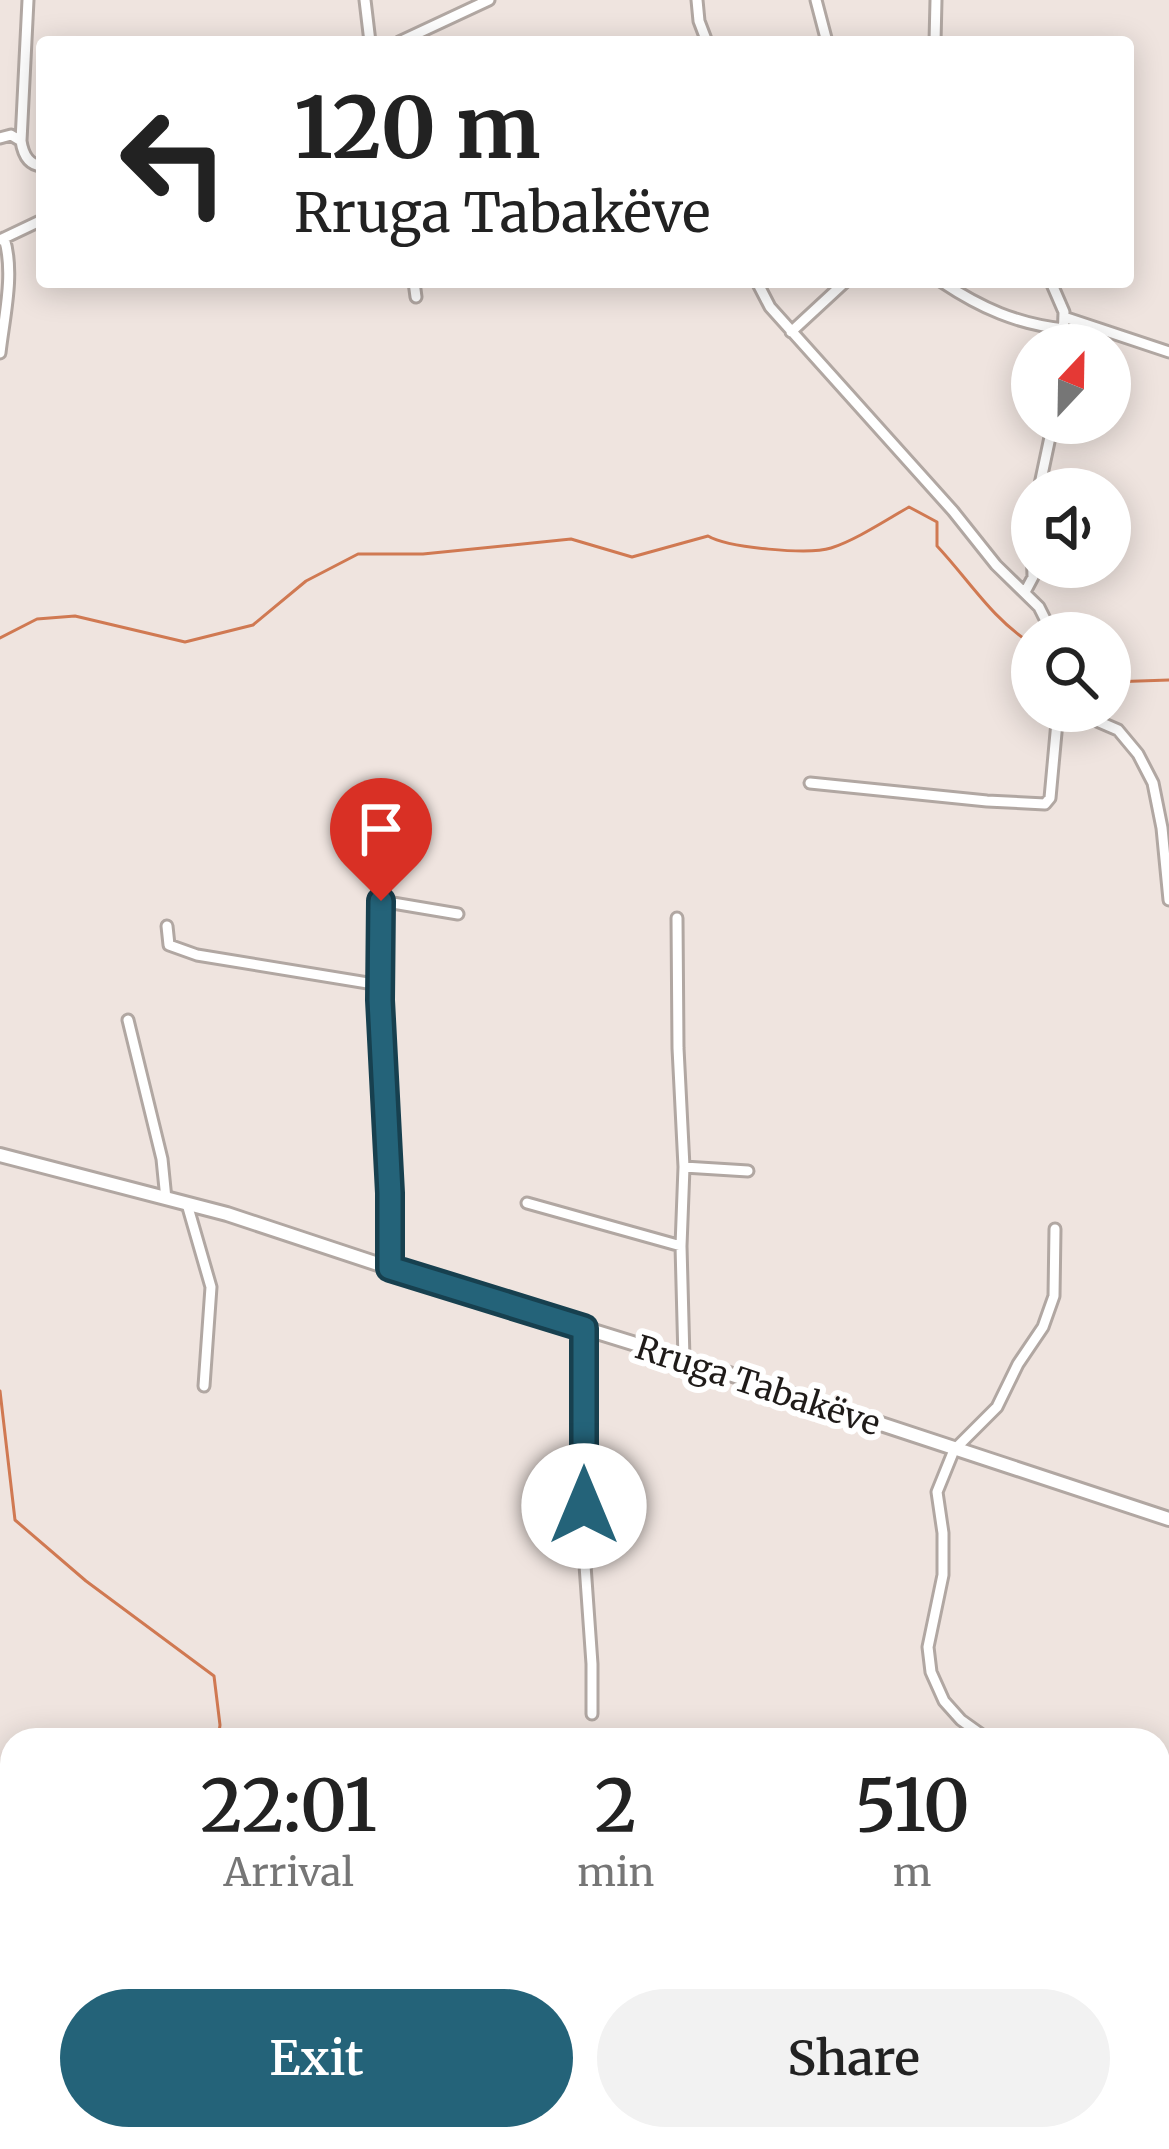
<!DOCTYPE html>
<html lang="en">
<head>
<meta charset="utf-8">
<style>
  body { margin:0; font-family:Merriweather,serif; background:#f2f2f2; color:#222; height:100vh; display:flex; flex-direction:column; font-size:45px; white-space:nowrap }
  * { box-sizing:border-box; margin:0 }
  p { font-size:39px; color:#767676 }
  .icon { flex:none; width:66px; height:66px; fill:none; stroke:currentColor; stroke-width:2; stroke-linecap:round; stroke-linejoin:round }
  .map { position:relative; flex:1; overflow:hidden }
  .sheet { position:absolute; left:0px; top:1728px; width:1170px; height:423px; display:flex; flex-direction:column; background:#fff; border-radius:36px 36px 0 0; box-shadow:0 6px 30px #0003 }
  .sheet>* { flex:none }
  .hud { position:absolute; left:36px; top:36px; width:1098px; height:252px; border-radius:12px; box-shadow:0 6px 30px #0003; background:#fff; color:#222; overflow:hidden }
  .needle { width:78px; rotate:22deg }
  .controls { position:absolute; left:1011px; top:324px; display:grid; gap:24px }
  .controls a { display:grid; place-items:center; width:120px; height:120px; border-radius:50%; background:#fff; box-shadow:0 6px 30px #0003; font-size:60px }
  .pin { position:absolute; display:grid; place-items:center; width:102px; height:102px; color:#fff; margin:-123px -51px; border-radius:50% 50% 50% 0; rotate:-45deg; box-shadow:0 0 12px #0007 }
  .pin .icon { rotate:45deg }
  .me { position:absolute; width:132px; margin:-66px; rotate:0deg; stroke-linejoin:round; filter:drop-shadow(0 0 9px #0008) }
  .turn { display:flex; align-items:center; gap:42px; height:252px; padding:0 60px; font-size:54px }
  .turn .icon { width:156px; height:156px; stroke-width:2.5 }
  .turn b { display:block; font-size:84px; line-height:102px }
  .eta { display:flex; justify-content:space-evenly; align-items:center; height:204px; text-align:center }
  .eta b { font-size:72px; font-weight:600; line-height:84px }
  .action { display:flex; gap:24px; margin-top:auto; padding:24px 60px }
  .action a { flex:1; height:138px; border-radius:72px; background:#246379; color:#fff; font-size:48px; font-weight:600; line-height:138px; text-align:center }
  .action a+a { background:#f2f2f2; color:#222 }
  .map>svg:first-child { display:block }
</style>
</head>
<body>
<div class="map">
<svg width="1169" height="2149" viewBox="0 0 1169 2149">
  <rect width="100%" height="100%" fill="#efe4df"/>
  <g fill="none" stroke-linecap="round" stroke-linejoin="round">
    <path stroke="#d07952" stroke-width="3" d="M0 638 37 619 75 616 185 642 253 625 306 581 358 554H423L571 539 632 557 708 536C728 548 809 555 831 548 856 540 886 520 909 507L937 522V546C969 580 992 619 1032 644
      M1110 682 1169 680
      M0 1391 15 1520 86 1581 214 1676 220 1725 218 1740
      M724 2139 729 2143 743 2139
      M980 2139 993 2149"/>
    <g stroke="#b1a7a2" stroke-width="15">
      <path id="minor" d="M28 0 21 141C23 154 28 165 42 166
        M365 0 370 42
        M697 0 699 21 707 42
        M816 0 827 42
        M399 42 489 0
        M935 42 936 0
        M0 138 11 135 21 141
        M0 240 42 220
        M414 282 416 297
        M757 282 770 307 953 511 996 565 1039 607 1052 633
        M942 282C981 308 1017 324 1064 329
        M1051 282 1064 312 1063 345
        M1064 317 1169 352
        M791 332 845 282
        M0 353C4 317 15 273 4 238
        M1039 489 1053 423
        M1025 592 1033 577 1032 540
        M1074 711 1118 730 1138 754 1153 783 1162 828 1169 900
        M810 783 987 801 1045 804 1050 798 1058 711
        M677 918 678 1048 684 1167
        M167 926 169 945 197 955 380 985
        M128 1020 162 1159 166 1199
        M527 1203 681 1246
        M187 1204 211 1287 204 1386
        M390 1268V1193L380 999 381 901 458 914
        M584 1328V1551L592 1664V1714
        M684 1359 681 1246 684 1167 748 1171
        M989 1740 961 1720 944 1701 931 1672 928 1647 943 1575V1533L937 1492 954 1450 997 1407 1018 1364 1043 1327 1054 1296 1055 1229
        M1158 1838 1169 1841
        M1158 2027 1169 2011"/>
    </g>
    <g stroke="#b1a7a2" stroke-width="18">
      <path id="tertiary" d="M0 1155 227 1214 390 1268 684 1359 1169 1519"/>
    </g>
    <use href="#minor" stroke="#fff" stroke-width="9"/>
    <use href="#tertiary" stroke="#fff" stroke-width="12"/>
  </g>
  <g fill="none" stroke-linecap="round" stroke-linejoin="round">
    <g stroke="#17404f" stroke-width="30">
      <path id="route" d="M381 901 380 1000 390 1193V1268L584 1328V1506"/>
    </g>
    <use href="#route" stroke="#246379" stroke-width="21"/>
  </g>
  <g text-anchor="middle" stroke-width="12" stroke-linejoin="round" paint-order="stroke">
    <g font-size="33" fill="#1f1b19" stroke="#fff">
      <text transform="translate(758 1385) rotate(18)" y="12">Rruga Tabakëve</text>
    </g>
  </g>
</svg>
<div class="controls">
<a><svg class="needle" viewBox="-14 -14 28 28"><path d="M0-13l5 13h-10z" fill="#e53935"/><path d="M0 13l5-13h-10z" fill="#767676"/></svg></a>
<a><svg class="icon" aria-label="sound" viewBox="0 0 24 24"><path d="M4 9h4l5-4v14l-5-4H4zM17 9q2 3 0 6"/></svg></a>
<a><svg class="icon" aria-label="search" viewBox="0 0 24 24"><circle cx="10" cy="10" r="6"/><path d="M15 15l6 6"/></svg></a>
</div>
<div class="pin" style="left:381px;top:901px;background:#d93025"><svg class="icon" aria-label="arrive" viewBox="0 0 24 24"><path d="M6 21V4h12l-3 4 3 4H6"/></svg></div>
<svg class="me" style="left:584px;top:1506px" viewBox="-20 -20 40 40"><circle r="19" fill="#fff"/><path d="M0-13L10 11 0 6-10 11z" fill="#246379"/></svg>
<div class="hud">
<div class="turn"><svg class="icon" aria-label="left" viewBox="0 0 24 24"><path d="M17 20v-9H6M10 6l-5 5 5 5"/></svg><div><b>120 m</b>Rruga Tabakëve</div></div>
</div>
<section class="sheet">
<div class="eta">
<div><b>22:01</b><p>Arrival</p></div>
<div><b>2</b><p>min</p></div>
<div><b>510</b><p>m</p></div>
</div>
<div class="action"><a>Exit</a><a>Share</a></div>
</section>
</div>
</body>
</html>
